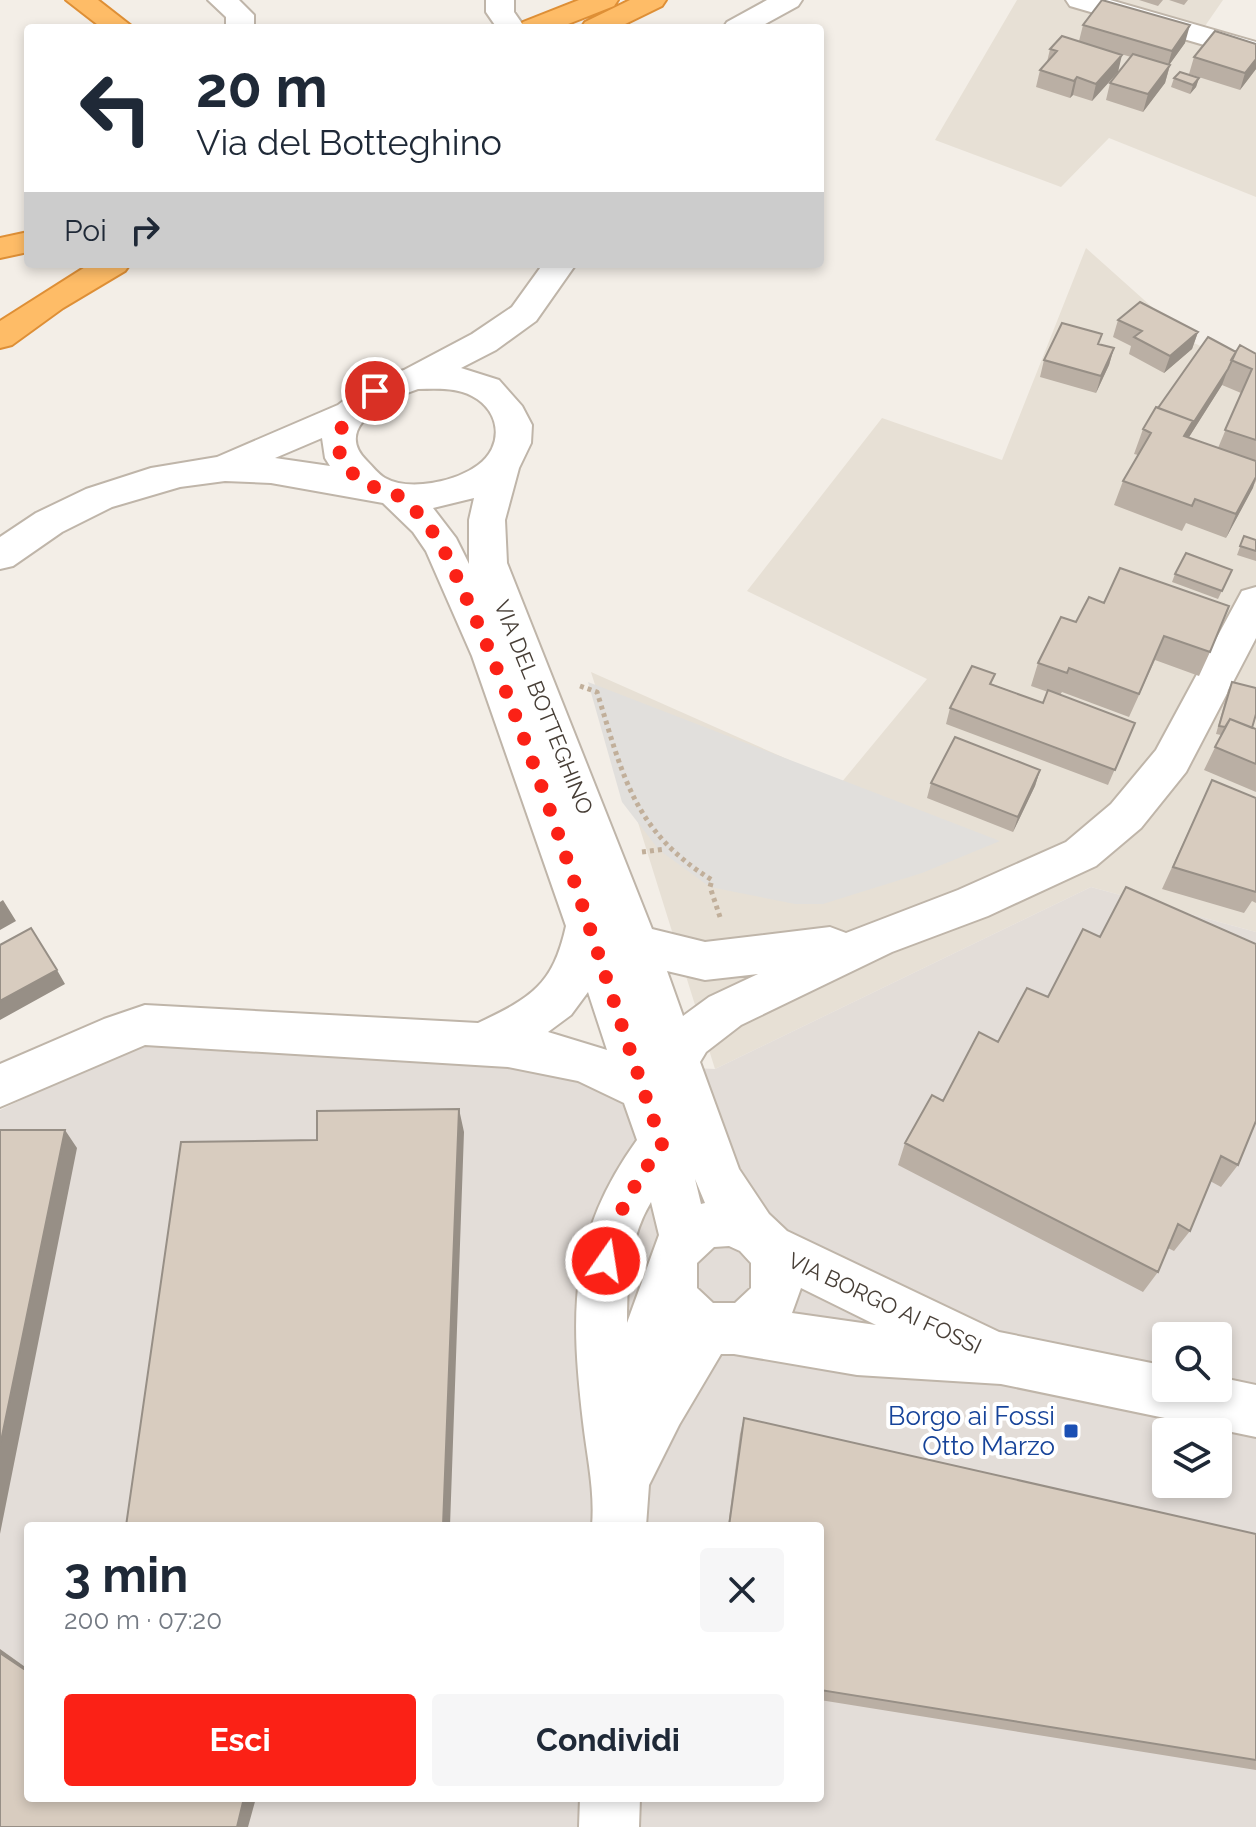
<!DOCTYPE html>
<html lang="it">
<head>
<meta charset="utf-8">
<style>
  body { margin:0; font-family:Raleway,sans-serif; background:#f6f6f7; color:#1f2937; height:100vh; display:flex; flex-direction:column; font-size:30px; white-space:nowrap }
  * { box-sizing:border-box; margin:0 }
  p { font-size:26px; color:#747a83 }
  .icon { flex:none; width:44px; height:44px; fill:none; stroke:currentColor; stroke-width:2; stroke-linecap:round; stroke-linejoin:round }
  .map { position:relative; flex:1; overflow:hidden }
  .sheet { position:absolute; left:24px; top:1522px; width:800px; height:280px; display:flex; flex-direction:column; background:#fff; border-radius:8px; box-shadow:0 4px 12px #0003 }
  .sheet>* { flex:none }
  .guide { position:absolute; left:24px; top:24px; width:800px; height:244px; border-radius:8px; box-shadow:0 4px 12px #0003; background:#fff; color:#1f2937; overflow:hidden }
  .controls { position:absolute; left:1152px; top:1322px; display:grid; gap:16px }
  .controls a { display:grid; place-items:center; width:80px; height:80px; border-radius:8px; background:#fff; box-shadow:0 4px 12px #0003; font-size:40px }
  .pin { position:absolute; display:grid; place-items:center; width:68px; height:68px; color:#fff; margin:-34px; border:4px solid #fff; border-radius:50%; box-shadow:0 2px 8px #0007 }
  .me { position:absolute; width:88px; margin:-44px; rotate:13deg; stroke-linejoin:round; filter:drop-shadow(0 0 6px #0008) }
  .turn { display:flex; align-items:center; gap:28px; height:168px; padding:0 40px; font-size:36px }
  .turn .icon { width:104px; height:104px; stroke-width:2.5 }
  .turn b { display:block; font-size:56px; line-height:68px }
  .then { display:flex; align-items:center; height:76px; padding:0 40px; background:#0003; gap:16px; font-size:30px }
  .round { display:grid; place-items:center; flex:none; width:84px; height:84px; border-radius:8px; background:#f6f6f7 }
  .headline { display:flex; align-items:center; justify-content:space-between; height:136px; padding:0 40px }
  h1 { font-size:48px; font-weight:700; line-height:60px }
  .action { display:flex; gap:16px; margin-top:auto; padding:16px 40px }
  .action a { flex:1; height:92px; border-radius:8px; background:#fb2116; color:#fff; font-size:32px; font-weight:700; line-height:92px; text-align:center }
  .action a+a { background:#f6f6f7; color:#1f2937 }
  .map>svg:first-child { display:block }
</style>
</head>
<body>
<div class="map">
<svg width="1256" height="1827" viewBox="0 0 1256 1827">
  <rect width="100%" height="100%" fill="#f3eee7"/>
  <path fill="#e7e0d5" d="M1017 0H1223L1205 26 1256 43V197L1109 138 1061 187 935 140Z
    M1086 248 1190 341 1256 373V932L1091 887 715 1069 591 672 841 783 927 679 747 591 882 418 1002 460Z"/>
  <path fill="#e3ddd8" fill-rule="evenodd" d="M1091 887 1256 932V1827H0V1110L140 1043 715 1069ZM1166 1336H1218V1388H1166ZM1166 1432H1218V1484H1166ZM28 1526H820V1798H28Z"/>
  <path fill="#e1dfdc" d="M588 682 1000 841 922 873 823 904H795L710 887 659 850 622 802Z"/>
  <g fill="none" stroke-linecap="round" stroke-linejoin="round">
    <g stroke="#bfb5a9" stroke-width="4">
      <path id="minor" d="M208 0H239L254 15V28H226V17Z
        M486 0H514V12L523 25 521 28H497L486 12Z
        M767 0H802L798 6 758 28H723L727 22Z
        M1066 0H1110L1256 42V60L1070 6Z
        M543 264H576L536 321 496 350 461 368 499 380 522 406 532 425 531 443 519 468 505 520 507 563 652 929 705 942 830 927 846 933 958 890 1066 842 1111 804 1156 750 1242 591 1256 587V638L1186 772 1141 828 1096 866 988 916 892 952 741 1025 706 1052 700 1062 739 1169 769 1214 787 1231 999 1332 1166 1366V1388H1218V1377L1256 1385V1437L1001 1384 857 1375 734 1354H721L679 1425 649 1485 646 1526H592C595 1491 587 1457 583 1422 570 1310 569 1235 637 1140L624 1103 578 1081 508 1067 145 1045 0 1107V1064L104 1019 145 1005 478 1023C531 998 553 985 566 926L472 656 426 551 413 532 383 503 271 483 225 481 180 487 112 507 62 532 13 566 0 569V537L36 513 86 489 151 468 217 457 338 405 369 381 404 370 472 334 512 307ZM418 389C437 389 455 387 472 396 501 411 504 446 478 465 457 481 410 492 385 478 379 475 372 466 367 461 331 426 391 398 418 389ZM322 438 325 458 330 466 275 458ZM474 498 469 520V564L456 538 433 508ZM667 971 705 980 758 974 709 997 683 1016ZM588 992 607 1050 548 1032 571 1015ZM695 1179 705 1203 701 1204ZM651 1202 659 1235 627 1323C627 1281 629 1238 651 1202ZM729 1246 740 1251 751 1263V1288L735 1303H713L697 1288V1263L714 1247ZM801 1288 876 1325 792 1313Z
        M580 1798H640L639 1827H579Z"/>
    </g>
    <g stroke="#de8f36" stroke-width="4">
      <path id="highway" d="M66 0H98L134 28H102Z
        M579 0H618L614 6 558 28H519L523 22Z
        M630 0H666L662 6 617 28H581L585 22Z
        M28 232V252L0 258V238Z
        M90 264H130L125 271 63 308 12 345 0 348V321Z"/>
    </g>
    <path stroke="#c1af9a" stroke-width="5" stroke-dasharray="4 4" stroke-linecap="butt" d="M580 686 597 692C623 775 633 831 712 880L710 887 721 920
      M642 852 665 849"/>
    <use href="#minor" fill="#fff" fill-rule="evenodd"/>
    <use href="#highway" fill="#febc67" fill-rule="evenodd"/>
  </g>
  <path fill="#baafa4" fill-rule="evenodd" d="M1139 0H1163L1158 6Z
    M1169 0H1188L1184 5Z
    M1083 25 1185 43 1169 65H1170L1165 83 1143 112 1106 100 1110 83 1131 57 1121 54 1118 72 1092 101 1073 95 1070 98 1036 87 1040 70 1047 62 1050 49 1079 41Z
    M1256 44V69L1240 90 1189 74 1194 57Z
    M1174 78H1199L1196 87 1190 94 1171 87Z
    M1118 320 1198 332 1192 349 1164 373 1129 354 1131 346 1113 337Z
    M1099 344 1114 348 1109 365 1096 393 1040 377 1044 360Z
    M1236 352 1256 354V481L1226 538 1186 523 1182 531 1114 505 1123 481 1138 455 1134 454 1143 429 1158 408ZM1222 385 1241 393 1218 448 1189 437Z
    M1244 536 1256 540V561L1237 555Z
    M1232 570 1218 599 1172 582 1175 574Z
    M1089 597 1210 652 1199 676 1155 660 1129 717 1062 692 1060 695 1135 723 1108 785 946 724 950 708 992 684 1043 703 1048 692 1031 686 1038 663 1076 622Z
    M1232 682 1252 728 1256 729V792L1204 770 1221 735 1216 734 1228 690Z
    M1040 770 1035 786 1013 832 927 798 931 783Z
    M1212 780 1256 798V903L1252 901 1244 913 1162 889Z
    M979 1032 1238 1165 1221 1187 1210 1181 1190 1231 1174 1251 1168 1248 1158 1272 1143 1292 898 1165 905 1143 943 1101Z
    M744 1418 1256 1534V1770L820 1700V1526H728L740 1434Z"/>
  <path fill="#978f86" d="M1190 25 1185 43 1167 68 1172 51Z
    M1122 55 1118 72 1092 101 1096 84Z
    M1256 59V69L1240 90 1245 73Z
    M1170 65 1165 83 1143 112 1148 94Z
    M1077 77 1073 95 1070 98 1074 81Z
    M1199 78 1196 87 1190 94 1193 85Z
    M1198 332 1192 349 1164 373 1170 356Z
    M1114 348 1109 365 1096 393 1101 376Z
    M1228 369 1222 385 1184 445V436Z
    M1256 477 1253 488 1226 538 1236 514Z
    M1040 770 1035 786 1013 832 1018 817Z
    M3 900 16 921 0 930V902Z
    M57 970 65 984 0 1020V1001Z
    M459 1109 464 1132 450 1526H443Z
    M65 1130 77 1148 0 1534V1446Z
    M0 1649 28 1669V1671L0 1653Z
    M244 1798H256L248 1827H237Z"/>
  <path fill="#d8ccbf" stroke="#978f86" stroke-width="2" d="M1102 0 1190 25 1172 51 1083 25Z
    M1215 31 1256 44V59L1245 73 1194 57Z
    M1062 36 1122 55 1096 84 1077 77 1074 81 1040 70 1057 51 1050 49Z
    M1133 54 1170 65 1148 94 1110 83Z
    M1180 72 1199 78 1193 85 1174 78Z
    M1140 302 1198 332 1170 356 1134 337 1142 331 1118 320Z
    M1062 323 1102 334 1098 344 1114 348 1101 376 1044 360Z
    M1208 337 1236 352 1228 369 1190 428 1193 421 1158 408Z
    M1240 345 1256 354V440L1225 430 1252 369 1231 360Z
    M1156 407 1193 421 1184 436 1256 461V477L1236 514 1195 499 1192 506 1123 481 1151 433 1143 429Z
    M1244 536 1256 540V551L1240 546Z
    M1186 553 1232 570 1222 591 1175 574Z
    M1120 568 1229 606 1210 652 1164 636 1139 694 1069 668 1067 673 1038 663 1061 617 1076 622 1089 597 1104 603Z
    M972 666 995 674 990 684 1043 703 1048 690 1135 723 1115 770 950 708Z
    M1232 682 1256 688V714L1252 728 1230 719 1225 727 1219 726Z
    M1230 719 1256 729V764L1215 747Z
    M955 737 1040 770 1018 817 931 783Z
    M1212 780 1256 798V892L1173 867Z
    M1126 887 1256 944V1121L1238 1165 1221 1156 1190 1231 1178 1224 1158 1272 905 1143 932 1095 943 1101 979 1032 998 1042 1027 988 1048 997 1083 929 1100 937Z
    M31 928 57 970 0 1001V945Z
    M459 1109 443 1526H126L181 1142 317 1140V1111Z
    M0 1130H65L0 1446Z
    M744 1418 1256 1534V1760L820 1690V1526H729Z
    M0 1653 24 1669 28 1670V1798H244L237 1827H0Z"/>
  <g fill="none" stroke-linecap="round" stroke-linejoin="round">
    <path stroke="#fb2116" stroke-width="14" stroke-dasharray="0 25.2" d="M375 391C336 416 320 458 369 485 377 489 389 490 397 495 422 512 440 540 452 567 540 752 594 951 662 1144 637 1182 613 1215 606 1261"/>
  </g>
  <rect fill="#1a4fb4" stroke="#fff" stroke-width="3" x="1063" y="1423" width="16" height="16" rx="4"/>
  <g text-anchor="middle" stroke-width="8" stroke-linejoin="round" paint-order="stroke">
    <g font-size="22" fill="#473e36" stroke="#fff">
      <text transform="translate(544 707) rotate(68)" y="8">VIA DEL BOTTEGHINO</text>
      <text transform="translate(885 1303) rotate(25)" y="8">VIA BORGO AI FOSSI</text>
    </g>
    <g font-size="26" fill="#164399" stroke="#fff" text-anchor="end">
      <text x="1055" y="1425">Borgo ai Fossi<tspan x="1055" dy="30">Otto Marzo</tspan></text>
    </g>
  </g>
</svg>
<div class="controls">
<a><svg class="icon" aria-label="search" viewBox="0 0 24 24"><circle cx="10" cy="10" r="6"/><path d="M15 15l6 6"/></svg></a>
<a><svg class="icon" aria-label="layers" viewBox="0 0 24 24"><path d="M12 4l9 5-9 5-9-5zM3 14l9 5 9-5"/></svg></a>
</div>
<div class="pin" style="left:375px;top:391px;background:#d93025"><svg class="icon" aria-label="arrive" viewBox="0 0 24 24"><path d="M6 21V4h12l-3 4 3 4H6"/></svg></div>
<svg class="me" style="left:606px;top:1261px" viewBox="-20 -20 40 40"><circle r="17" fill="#fb2116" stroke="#fff" stroke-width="3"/><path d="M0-11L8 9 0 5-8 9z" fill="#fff"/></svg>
<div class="guide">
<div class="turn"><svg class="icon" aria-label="left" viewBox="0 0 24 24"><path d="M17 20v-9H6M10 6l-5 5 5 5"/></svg><div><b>20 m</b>Via del Botteghino</div></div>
<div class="then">Poi<svg class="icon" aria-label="right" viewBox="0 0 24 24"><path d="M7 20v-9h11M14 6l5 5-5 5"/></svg></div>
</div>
<section class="sheet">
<div class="headline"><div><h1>3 min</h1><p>200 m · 07:20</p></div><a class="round"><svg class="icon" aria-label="close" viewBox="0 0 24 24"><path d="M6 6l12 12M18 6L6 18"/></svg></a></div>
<div class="action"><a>Esci</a><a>Condividi</a></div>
</section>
</div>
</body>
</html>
